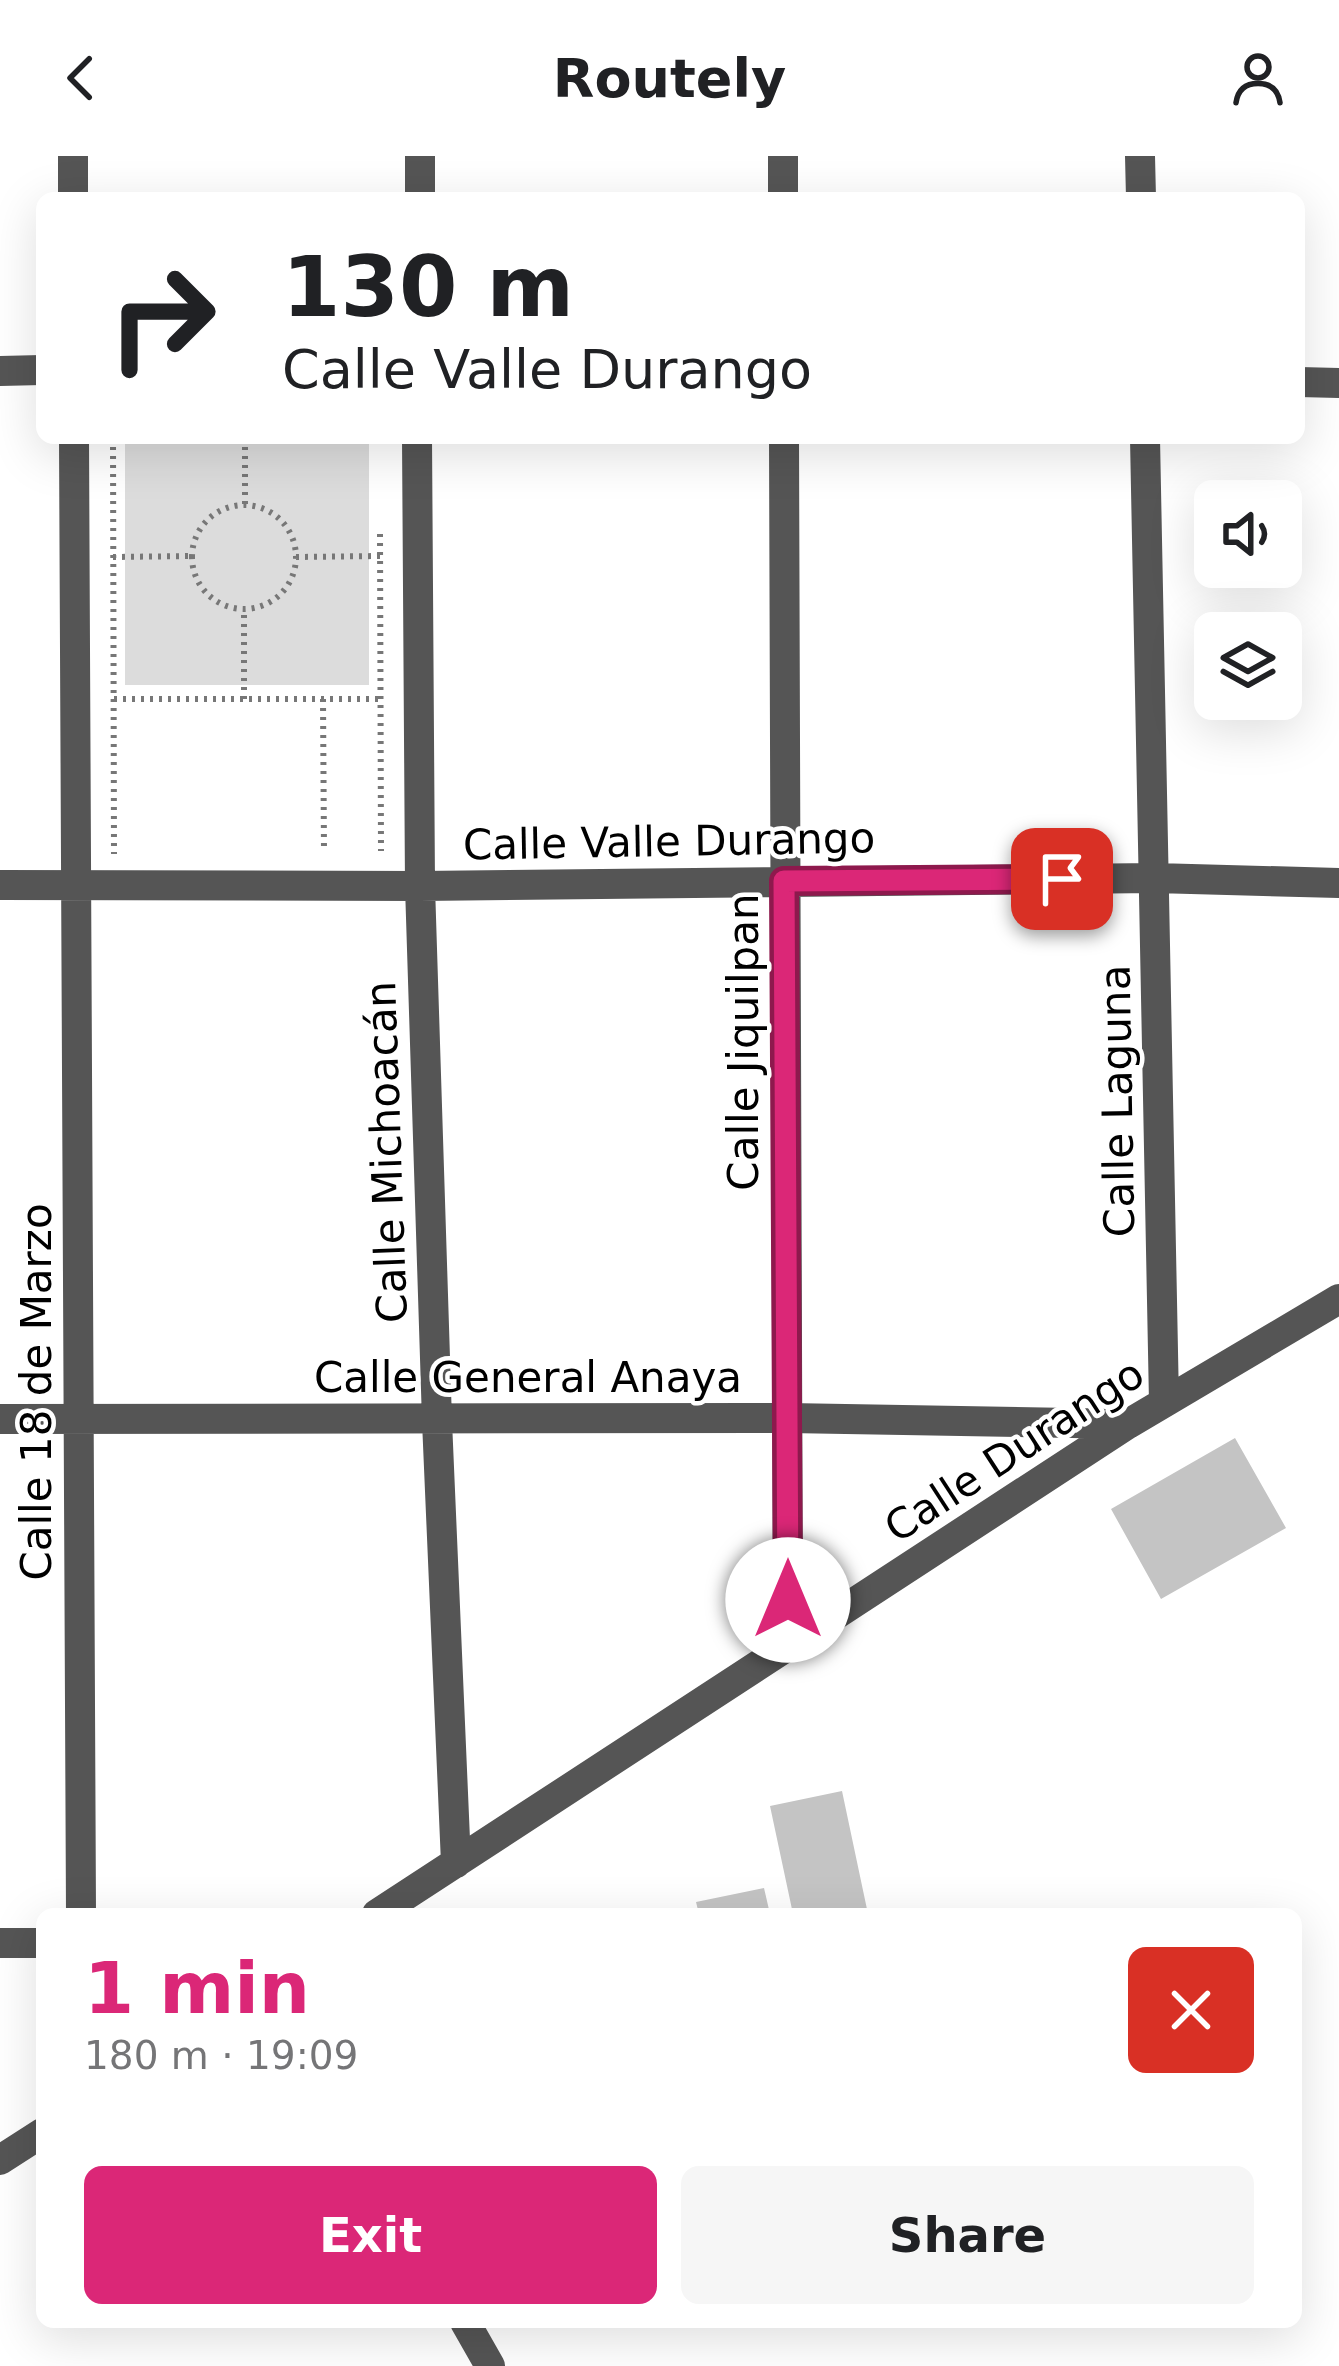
<!DOCTYPE html>
<html lang="en">
<head>
<meta charset="utf-8">
<style>
  body { margin:0; font-family:"DejaVu Sans",sans-serif; background:#f6f6f6; color:#202124; height:100vh; display:flex; flex-direction:column; font-size:45px; white-space:nowrap }
  * { box-sizing:border-box; margin:0 }
  p { font-size:39px; color:#757577 }
  .icon { flex:none; width:66px; height:66px; fill:none; stroke:currentColor; stroke-width:2; stroke-linecap:round; stroke-linejoin:round }
  .map { position:relative; flex:1; overflow:hidden }
  .drawer { position:absolute; left:36px; top:1752px; width:1266px; height:420px; display:flex; flex-direction:column; background:#fff; border-radius:18px; box-shadow:0 12px 48px #0002 }
  .drawer>* { flex:none }
  .top-card { position:absolute; left:36px; top:36px; width:1269px; height:252px; border-radius:18px; box-shadow:0 12px 48px #0002; background:#fff; color:#202124; overflow:hidden }
  .tools { position:absolute; left:1194px; top:324px; display:grid; gap:24px }
  .tools a { display:grid; place-items:center; width:108px; height:108px; border-radius:18px; background:#fff; box-shadow:0 12px 48px #0002; font-size:60px }
  .pin { position:absolute; display:grid; place-items:center; width:102px; height:102px; color:#fff; margin:-51px; border-radius:24px; box-shadow:0 6px 18px #0006 }
  .me { position:absolute; width:132px; margin:-66px; rotate:0deg; stroke-linejoin:round; filter:drop-shadow(0 0 9px #0008) }
  .turn { display:flex; align-items:center; gap:42px; height:252px; padding:0 48px; font-size:54px }
  .turn .icon { width:156px; height:156px; stroke-width:2.5 }
  .turn b { display:block; font-size:84px; line-height:102px }
  .round { display:grid; place-items:center; flex:none; width:126px; height:126px; border-radius:18px; background:#f6f6f6 }
  .overview { display:flex; align-items:center; justify-content:space-between; height:204px; padding:0 48px }
  h1 { font-size:72px; font-weight:700; line-height:90px; color:#db2777 }
  .primary-button { display:flex; gap:24px; margin-top:auto; padding:24px 48px }
  .primary-button a { flex:1; height:138px; border-radius:18px; background:#db2777; color:#fff; font-size:48px; font-weight:700; line-height:138px; text-align:center }
  .primary-button a+a { background:#f6f6f6; color:#202124 }
  header { display:flex; justify-content:space-between; align-items:center; height:156px; padding:0 48px; background:#fff; font-size:54px; font-weight:700 }
  .map>svg:first-child { display:block }
</style>
</head>
<body>
<header><svg class="icon" aria-label="back" viewBox="0 0 24 24"><path d="M15 5l-7 7 7 7"/></svg>Routely<svg class="icon" aria-label="person" viewBox="0 0 24 24"><circle cx="12" cy="8" r="4"/><path d="M4 21q1-7 8-7t8 7"/></svg></header>
<div class="map">
<svg width="1339" height="2210" viewBox="0 0 1339 2210">
  <rect width="100%" height="100%" fill="#fff"/>
  <path fill="#dcdcdc" d="M125 282H369V529H125Z"/>
  <path fill="#c4c4c4" d="M1235 1282 1286 1372 1161 1443 1111 1353Z
    M842 1635 868 1758H793L770 1650Z
    M764 1732 770 1758H699L696 1746Z"/>
  <g fill="none" stroke-linecap="round" stroke-linejoin="round">
    <path stroke="#777" stroke-width="6" stroke-dasharray="3 6" stroke-linecap="butt" d="M113 282 114 698
      M245 348V282
      M192 401a52 52 0 1 1 104 0a52 52 0 1 1-104 0Z
      M380 378 381 695
      M113 401 192 400
      M296 401 380 400
      M114 543H380
      M244 543V453
      M323 543 324 695"/>
    <path stroke="#555" stroke-width="30" d="M73 0V42
      M783 0V42
      M1140 0 1141 42
      M420 42V0
      M0 215 42 214
      M1299 226 1339 227
      M74 282 81 1758
      M417 282 420 730 437 1265 456 1707
      M784 282 788 1490
      M1145 282 1164 1246
      M0 729 420 730 1155 722 1339 727
      M0 1263 788 1262 1128 1268
      M377 1758 1128 1268 1339 1143
      M0 1787H42
      M0 2004 42 1977
      M465 2166 490 2210"/>
  </g>
  <g fill="none" stroke-linecap="round" stroke-linejoin="round">
    <g stroke="#8e194d" stroke-width="30">
      <path id="route" d="M788 1444 784 725 1062 723"/>
    </g>
    <use href="#route" stroke="#db2777" stroke-width="21"/>
  </g>
  <g text-anchor="middle" stroke-width="9" stroke-linejoin="round" paint-order="stroke">
    <g font-size="42" fill="#000" stroke="#fff">
      <text transform="translate(669 685) rotate(-1)" y="15">Calle Valle Durango</text>
      <text transform="translate(743 886) rotate(-90)" y="15">Calle Jiquilpan</text>
      <text transform="translate(1117 945) rotate(-91)" y="15">Calle Laguna</text>
      <text transform="translate(386 996) rotate(-92)" y="15">Calle Michoacán</text>
      <text x="528" y="1236">Calle General Anaya</text>
      <text transform="translate(36 1236) rotate(-90)" y="15">Calle 18 de Marzo</text>
      <text transform="translate(1014 1294) rotate(-33)" y="15">Calle Durango</text>
    </g>
  </g>
</svg>
<div class="tools">
<a><svg class="icon" aria-label="sound" viewBox="0 0 24 24"><path d="M4 9h4l5-4v14l-5-4H4zM17 9q2 3 0 6"/></svg></a>
<a><svg class="icon" aria-label="layers" viewBox="0 0 24 24"><path d="M12 4l9 5-9 5-9-5zM3 14l9 5 9-5"/></svg></a>
</div>
<div class="pin" style="left:1062px;top:723px;background:#d93025"><svg class="icon" aria-label="arrive" viewBox="0 0 24 24"><path d="M6 21V4h12l-3 4 3 4H6"/></svg></div>
<svg class="me" style="left:788px;top:1444px" viewBox="-20 -20 40 40"><circle r="19" fill="#fff"/><path d="M0-13L10 11 0 6-10 11z" fill="#db2777"/></svg>
<div class="top-card">
<div class="turn"><svg class="icon" aria-label="right" viewBox="0 0 24 24"><path d="M7 20v-9h11M14 6l5 5-5 5"/></svg><div><b>130 m</b>Calle Valle Durango</div></div>
</div>
<section class="drawer">
<div class="overview"><div><h1>1 min</h1><p>180 m · 19:09</p></div><a class="round" style="background:#d93025;color:#fff"><svg class="icon" aria-label="close" viewBox="0 0 24 24"><path d="M6 6l12 12M18 6L6 18"/></svg></a></div>
<div class="primary-button"><a>Exit</a><a>Share</a></div>
</section>
</div>
</body>
</html>
